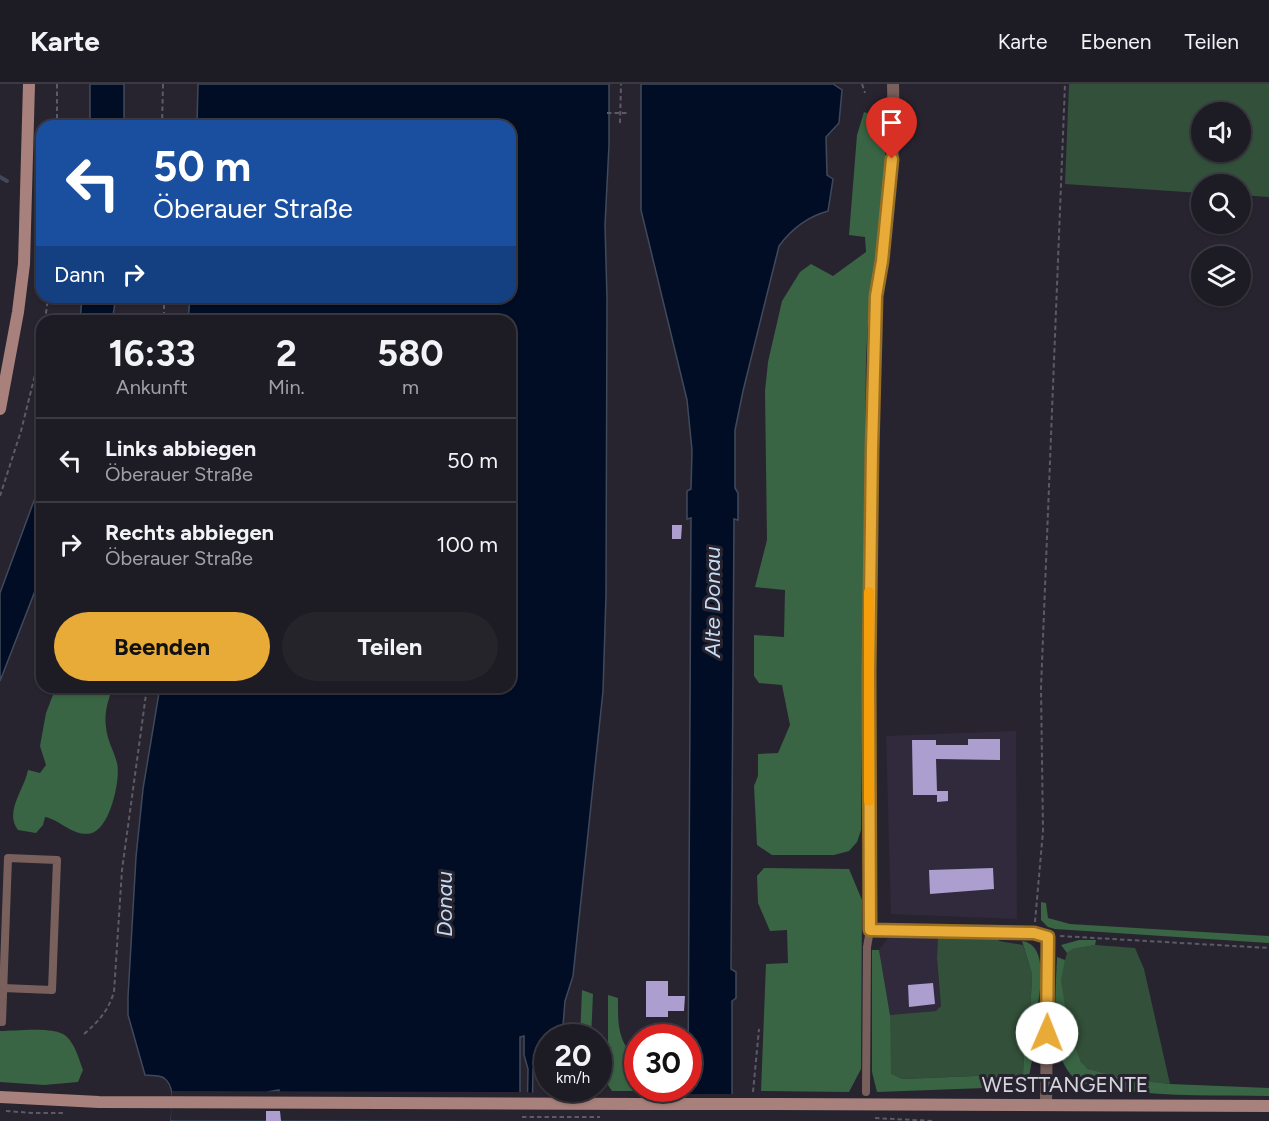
<!DOCTYPE html>
<html lang="de">
<head>
<meta charset="utf-8">
<style>
  body { margin:0; font-family:Figtree,sans-serif; background:#25242b; color:#f1f3f6; height:100vh; display:flex; flex-direction:column; font-size:22px; white-space:nowrap }
  * { box-sizing:border-box; margin:0 }
  p { font-size:20px; color:#a0a1a6 }
  .icon { flex:none; width:33px; height:33px; fill:none; stroke:currentColor; stroke-width:2; stroke-linecap:round; stroke-linejoin:round }
  .map { position:relative; flex:1; overflow:hidden }
  .details { position:absolute; left:36px; top:231px; width:480px; height:378px; display:flex; flex-direction:column; background:#1d1b23; border-radius:18px; box-shadow:0 2px 4px #0004,0 0 0 2px #3b3941 }
  .details>* { flex:none }
  .hud { position:absolute; left:36px; top:36px; width:480px; height:183px; border-radius:18px; box-shadow:0 2px 4px #0004,0 0 0 2px #3b3941; background:#1a4fa0; color:#fff; overflow:hidden }
  .controls { position:absolute; left:1191px; top:18px; display:grid; gap:12px }
  .controls a { display:grid; place-items:center; width:60px; height:60px; border-radius:50%; background:#1d1b23; box-shadow:0 2px 4px #0004,0 0 0 2px #3b3941; font-size:30px }
  .speed { position:absolute; left:534px; top:940px; display:flex; gap:12px; font-size:30px; font-weight:700; text-align:center }
  .speed>* { display:grid; place-content:center; width:78px; height:78px; border-radius:50%; background:#1d1b23; box-shadow:0 2px 4px #0004,0 0 0 2px #3b3941; line-height:1 }
  .speed small { font-size:15px; font-weight:400 }
  .speed .limit { border:9px solid #d22; background:#fff; color:#111 }
  .pin { position:absolute; display:grid; place-items:center; width:51px; height:51px; color:#fff; margin:-62px -26px; border-radius:50% 50% 50% 0; rotate:-45deg; box-shadow:0 0 6px #0007 }
  .pin .icon { rotate:45deg }
  .me { position:absolute; width:66px; margin:-33px; rotate:1deg; stroke-linejoin:round; filter:drop-shadow(0 0 4px #0008) }
  .turn { display:flex; align-items:center; gap:21px; height:126px; padding:0 18px; font-size:27px }
  .turn .icon { width:78px; height:78px; stroke-width:2.5 }
  .turn b { display:block; font-size:42px; line-height:51px }
  .then { display:flex; align-items:center; height:57px; padding:0 18px; background:#0003; gap:12px; font-size:22px }
  .eta { display:flex; justify-content:space-evenly; align-items:center; height:102px; text-align:center }
  .eta b { font-size:36px; font-weight:700; line-height:42px }
  .action { display:flex; gap:12px; margin-top:auto; padding:12px 18px }
  .action a { flex:1; height:69px; border-radius:36px; background:#e9ab38; color:#111; font-size:24px; font-weight:700; line-height:69px; text-align:center }
  .action a+a { background:#25242b; color:#f1f3f6 }
  ul { padding:0; list-style:none }
  li { display:flex; align-items:center; gap:18px; height:84px; padding:0 18px; border-top:2px solid #3b3941 }
  li div { flex:1 }
  li b { display:block; font-size:22px }
  li em { font-style:normal }
  header { display:flex; align-items:center; gap:36px; box-sizing:border-box; height:84px; padding:0 30px; background:#1d1b23; border-bottom:2px solid #3b3941 }
  header strong { font-size:28px }
  nav { display:flex; gap:33px; margin-inline-start:auto; font-size:21px }
  .map>svg:first-child { display:block }
</style>
</head>
<body>
<header>
<strong>Karte</strong>
<nav><a>Karte</a><a>Ebenen</a><a>Teilen</a></nav>
</header>
<div class="map">
<svg width="1269" height="1037" viewBox="0 0 1269 1037">
  <rect width="100%" height="100%" fill="#27242f"/>
  <path fill="#302a3c" d="M1016 647 1017 835 891 830 886 652Z
    M894 852 938 853 937 874 941 922 936 927 890 931 879 866 888 854Z"/>
  <path fill="#33513a" fill-rule="evenodd" d="M1069 0H1269V113L1241 111 1240 100H1202L1201 109 1065 100ZM1202 28H1240V68H1202Z
    M938 853H997L999 857 1023 861 1032 890 1030 935 1025 948 1023 990 901 995 890 990V931L936 927 941 922 937 874Z
    M1095 861 1135 864 1144 885 1170 1000C1148 998 1106 996 1087 984 1072 975 1061 914 1061 896 1061 887 1065 877 1067 869L1073 865Z"/>
  <path fill="#396544" d="M864 28 879 33C896 67 874 188 869 230 867 245 867 260 866 276L861 746 857 758 849 767 834 771H772L757 761 754 702 758 692V670L778 669 790 641 782 601 759 599 754 592V551L784 553 785 506 755 503 767 456 765 307 768 278 782 217 800 188 811 180 833 192 866 168 865 153 849 151 857 51Z
    M56 603H113C108 616 104 629 106 643 107 656 114 667 117 679 121 695 110 744 92 749 74 754 61 736 45 733L43 741 36 749 18 746C4 728 24 706 28 686L40 689 46 681 40 662 46 629Z
    M764 784 849 785 862 816 861 985 849 1008 761 1007 766 880 788 879 787 846 770 847 758 819 757 792Z
    M1041 818 1046 819 1048 834 1070 840 1269 852V859L1055 845 1048 843 1041 836Z
    M1079 856H1096L1095 861 1073 865 1067 869 1061 861Z
    M1022 857C1052 861 1038 918 1035 937L1030 935 1032 890Z
    M872 866H879L890 931 891 990 902 995 1023 990 1025 948H1032L1036 956 1029 992 1022 1002 1012 1003 877 1008 872 988Z
    M1057 873 1065 876 1061 896 1069 949 1081 978 1088 985 1124 995 1170 1000 1269 1004V1012C1220 1011 1170 1013 1121 1006 1110 1005 1096 1004 1085 1000 1076 997 1069 990 1065 982 1051 958 1056 901 1057 873Z
    M582 906 593 910 591 954H580Z
    M608 911 618 914C618 932 617 949 627 964L624 976 637 977 638 1005H657V1007H612L608 1001Z
    M0 947C15 947 55 942 66 952 75 960 79 975 83 986L78 998 44 1001 0 998Z"/>
  <path fill="#000d24" stroke="#40495b" stroke-width="1.5" d="M90 0H124V42H90Z
    M198 0H609V61L605 141 607 215 606 511 603 607 573 892 565 917 562 954H548L547 965 533 985 532 1037H527L528 985 524 971V952L520 953V1037H281L279 1006 268 1008 266 1037H171C172 1025 176 1002 164 994 159 991 151 992 145 991L128 931V913L136 773 143 705 160 603H510V237H188L190 213H510V42H197Z
    M641 0H833L842 6 839 39 826 53 827 91 833 95 828 127C807 133 792 144 779 162L743 307 735 346V404L738 409V436L734 435 731 885 736 888V914L732 917V1014L684 1037 688 1005 691 434 687 435V407L691 405 692 366 687 316 641 126Z
    M82 213H116L112 237H80Z
    M42 395V489L0 597V509Z"/>
  <path fill="#27242f" d="M172 1007 523 1008V1037L278 1036 275 1008 269 1011V1036H171Z
    M525 1008 536 1009 535 1037H524Z
    M684 1010H735L737 1037H681Z"/>
  <g fill="none" stroke-linecap="round" stroke-linejoin="round">
    <path stroke="#40495b" stroke-width="4" d="M0 93 7 97"/>
  </g>
  <path fill="#ac9ecf" d="M672 441H682L681 455H672Z
    M968 655H1000V676L936 675 937 707H948V717L937 718V711H913L912 656H936V661H968Z
    M993 784 994 805 930 810 929 786Z
    M646 897H668V912H685L684 927H668V933H646Z
    M933 899 935 920 909 923 908 901Z
    M266 1027H280L281 1037H266Z"/>
  <g fill="none" stroke-linecap="round" stroke-linejoin="round">
    <path stroke="#5c5a64" stroke-width="2" stroke-dasharray="4.5 3" stroke-linecap="butt" d="M862 0 865 9
      M607 29H628
      M620 39 621 0
      M57 42V0
      M162 42 163 0
      M164 213V237
      M45 237 48 213
      M0 412 21 347 42 263
      M1035 838 1043 747 1041 604 1065 0
      M1060 852 1269 864
      M84 950C99 937 108 927 114 908L122 786 147 603
      M753 1008 759 945
      M6 1027 33 1029H66
      M522 1033H600
      M875 1034 932 1037"/>
    <path stroke="#79605d" stroke-width="8" d="M2 938 8 774 57 776 52 906 3 904
      M866 1008 867 863 870 846"/>
    <path stroke="#79605d" stroke-width="12" d="M893 0 894 52 888 121 876 212 870 433V846L1034 849 1048 853 1046 1020"/>
    <path stroke="#a8817c" stroke-width="12" d="M0 325 18 228 24 180 29 0
      M0 1013 99 1018 637 1020
      M776 1020 1269 1022"/>
    <path stroke="#a8817c" stroke-width="12" d="M637 1020H776"/>
  </g>
  <g fill="none" stroke-linecap="round" stroke-linejoin="round">
    <g stroke="#976f24" stroke-width="15">
      <path id="route" d="M892 75 882 177 876 212 872 366 869 588 870 846 1034 849 1048 853 1047 949"/>
    </g>
    <use href="#route" stroke="#e9ab38" stroke-width="10"/>
    <path stroke="#f59e0b" stroke-width="10" d="M869 717V508"/>
  </g>
  <g text-anchor="middle" stroke-width="6" stroke-linejoin="round" paint-order="stroke">
    <g font-size="21" fill="#d6d4dc" stroke="#27242f">
      <text x="1065" y="1008">WESTTANGENTE</text>
    </g>
    <g font-size="22" font-style="italic" fill="#c6dcf5" stroke="#27242f">
      <text transform="translate(712 518) rotate(-90)" y="8">Alte Donau</text>
      <text transform="translate(444 820) rotate(-90)" y="8">Donau</text>
    </g>
  </g>
</svg>
<div class="controls">
<a><svg class="icon" aria-label="sound" viewBox="0 0 24 24"><path d="M4 9h4l5-4v14l-5-4H4zM17 9q2 3 0 6"/></svg></a>
<a><svg class="icon" aria-label="search" viewBox="0 0 24 24"><circle cx="10" cy="10" r="6"/><path d="M15 15l6 6"/></svg></a>
<a><svg class="icon" aria-label="layers" viewBox="0 0 24 24"><path d="M12 4l9 5-9 5-9-5zM3 14l9 5 9-5"/></svg></a>
</div>
<div class="speed"><div>20<small>km/h</small></div><div class="limit">30</div></div>
<div class="pin" style="left:892px;top:75px;background:#d93025"><svg class="icon" aria-label="arrive" viewBox="0 0 24 24"><path d="M6 21V4h12l-3 4 3 4H6"/></svg></div>
<svg class="me" style="left:1047px;top:949px" viewBox="-20 -20 40 40"><circle r="19" fill="#fff"/><path d="M0-13L10 11 0 6-10 11z" fill="#e9ab38"/></svg>
<div class="hud">
<div class="turn"><svg class="icon" aria-label="left" viewBox="0 0 24 24"><path d="M17 20v-9H6M10 6l-5 5 5 5"/></svg><div><b>50 m</b>Öberauer Straße</div></div>
<div class="then">Dann<svg class="icon" aria-label="right" viewBox="0 0 24 24"><path d="M7 20v-9h11M14 6l5 5-5 5"/></svg></div>
</div>
<section class="details">
<div class="eta">
<div><b>16:33</b><p>Ankunft</p></div>
<div><b>2</b><p>Min.</p></div>
<div><b>580</b><p>m</p></div>
</div>
<ul>
<li><svg class="icon" aria-label="left" viewBox="0 0 24 24"><path d="M17 20v-9H6M10 6l-5 5 5 5"/></svg><div><b>Links abbiegen</b><p>Öberauer Straße</p></div><em>50 m</em></li>
<li><svg class="icon" aria-label="right" viewBox="0 0 24 24"><path d="M7 20v-9h11M14 6l5 5-5 5"/></svg><div><b>Rechts abbiegen</b><p>Öberauer Straße</p></div><em>100 m</em></li>
</ul>
<div class="action"><a>Beenden</a><a>Teilen</a></div>
</section>
</div>
</body>
</html>
